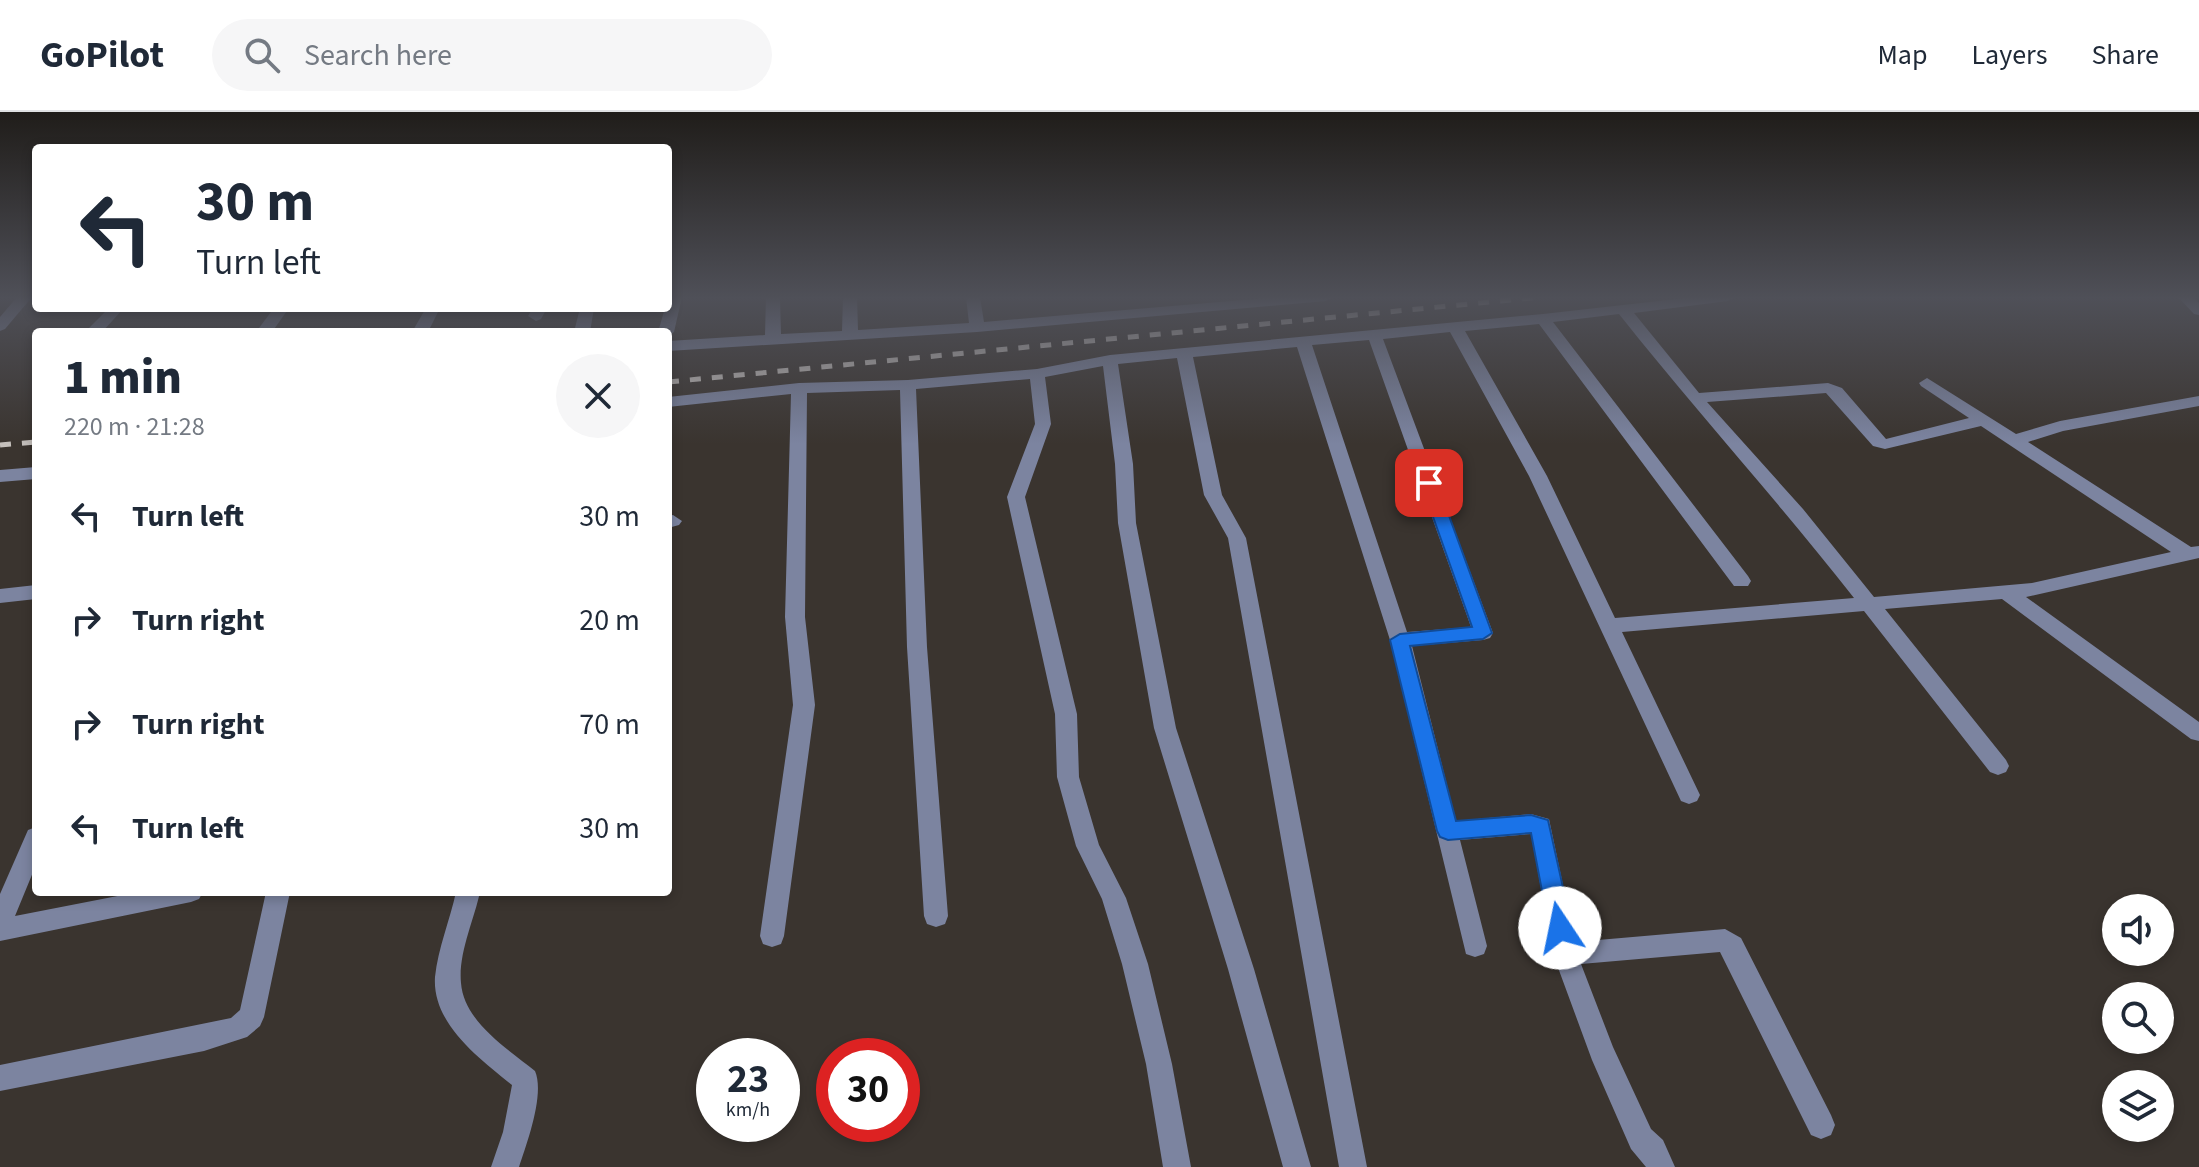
<!DOCTYPE html>
<html lang="en">
<head>
<meta charset="utf-8">
<style>
  body { margin:0; font-family:"Source Sans 3",sans-serif; background:#f6f6f7; color:#1f2937; height:100vh; display:flex; flex-direction:column; font-size:30px; white-space:nowrap }
  * { box-sizing:border-box; margin:0 }
  p { font-size:26px; color:#747a83 }
  .icon { flex:none; width:44px; height:44px; fill:none; stroke:currentColor; stroke-width:2; stroke-linecap:round; stroke-linejoin:round }
  .map { position:relative; flex:1; overflow:hidden }
  .side { position:absolute; left:32px; top:216px; width:640px; height:568px; display:flex; flex-direction:column; background:#fff; border-radius:8px; box-shadow:0 4px 12px #0003 }
  .side>* { flex:none }
  .guide { position:absolute; left:32px; top:32px; width:640px; height:168px; border-radius:8px; box-shadow:0 4px 12px #0003; background:#fff; color:#1f2937; overflow:hidden }
  .fabs { position:absolute; left:2102px; top:782px; display:grid; gap:16px }
  .fabs a { display:grid; place-items:center; width:72px; height:72px; border-radius:50%; background:#fff; box-shadow:0 4px 12px #0003; font-size:40px }
  .speed { position:absolute; left:696px; top:926px; display:flex; gap:16px; font-size:40px; font-weight:700; text-align:center }
  .speed>* { display:grid; place-content:center; width:104px; height:104px; border-radius:50%; background:#fff; box-shadow:0 4px 12px #0003; line-height:1 }
  .speed small { font-size:20px; font-weight:400 }
  .speed .limit { border:12px solid #d22; background:#fff; color:#111 }
  .pin { position:absolute; display:grid; place-items:center; width:68px; height:68px; color:#fff; margin:-34px; border-radius:16px; box-shadow:0 4px 12px #0006 }
  .me { position:absolute; width:88px; margin:-44px; rotate:349deg; stroke-linejoin:round; filter:drop-shadow(0 0 6px #0008) }
  .turn { display:flex; align-items:center; gap:28px; height:168px; padding:0 32px; font-size:36px }
  .turn .icon { width:104px; height:104px; stroke-width:2.5 }
  .turn b { display:block; font-size:56px; line-height:68px }
  .round { display:grid; place-items:center; flex:none; width:84px; height:84px; border-radius:42px; background:#f6f6f7 }
  .head { display:flex; align-items:center; justify-content:space-between; height:136px; padding:0 32px }
  h1 { font-size:48px; font-weight:800; line-height:60px }
  ul { padding:0; list-style:none }
  li { display:flex; align-items:center; gap:24px; height:104px; padding:0 32px }
  li div { flex:1 }
  li b { display:block; font-size:30px }
  li em { font-style:normal }
  header { display:flex; align-items:center; gap:48px; box-sizing:border-box; height:112px; padding:0 40px; background:#fff; border-bottom:2px solid #e0e1e3 }
  header strong { font-size:38px }
  nav { display:flex; gap:44px; margin-inline-start:auto; font-size:28px }
  .search { width:560px; height:72px; background:#f6f6f7; display:flex; align-items:center; gap:20px; box-sizing:border-box; padding:0 28px; border-radius:44px; color:#747a83; font-size:30px }
  .map>svg:first-child { display:block }
</style>
</head>
<body>
<header>
<strong>GoPilot</strong>
<div class="search"><svg class="icon" aria-label="search" viewBox="0 0 24 24"><circle cx="10" cy="10" r="6"/><path d="M15 15l6 6"/></svg>Search here</div>
<nav><a>Map</a><a>Layers</a><a>Share</a></nav>
</header>
<div class="map">
<svg width="2199" height="1055" viewBox="0 0 2199 1055">
  <rect width="100%" height="100%" fill="#3a342f"/>
  <g fill="none" stroke-linecap="round" stroke-linejoin="round">
    <path fill="#7c84a0" fill-rule="evenodd" d="M17 185H32L5 217 0 219V205Z
      M668 185H682L674 220 668 224V220H658L665 196H668Z
      M766 185H780L781 222 842 219 843 185H857L858 218 969 211 966 185H980L984 210 1279 185H1333L1326 189 977 220 668 239V229L765 223Z
      M1694 185H1735L1728 189 1634 201 1699 281 1828 271 1842 276 1886 327 1969 306 1921 274 1919 271 1927 266 2016 322 2060 309 2199 284V294L2063 319 2028 330 2191 435 2199 434V446L2026 485 2199 610V629L2191 627 2002 487 1885 497 2006 648 2009 654 2006 660 1998 663 1990 660 1864 499 1622 520 1700 683 1697 689 1689 692 1681 689 1529 364 1450 220 1383 227 1493 521 1490 526 1483 528 1412 534 1456 709 1531 702 1549 707 1575 830 1725 817 1741 826 1831 1003 1835 1013 1831 1023 1821 1027 1811 1023 1720 840 1581 852 1613 935 1651 1017 1663 1028 1675 1055H1646L1631 1037 1592 948 1553 842 1531 722 1460 728 1487 834 1484 842 1475 845 1466 842 1390 528 1297 235 1193 245 1222 383 1246 426 1367 1055H1339L1228 426 1204 383 1177 246 1118 252 1133 352 1136 411 1176 616 1254 857 1311 1055H1283L1228 857 1154 616 1118 411 1115 352 1103 254 1045 265 1051 312 1025 385 1077 602 1079 665 1099 733 1126 786 1148 852 1172 952 1191 1055H1163L1146 952 1122 852 1102 787 1076 734 1057 665 1055 602 1007 385 1035 312 1030 267 916 277 927 535 948 804 945 812 936 815 927 812 924 804 907 535 900 278 807 281 805 505 815 593 784 824 781 832 772 835 763 832 760 824 793 593 785 505 791 282 668 295V285L799 271 908 268 1037 257 1110 243 1543 202ZM1619 202C1696 299 1778 389 1854 486L1615 506 1547 364 1465 219 1539 212 1734 474H1748L1751 469 1748 464 1553 210ZM1369 228 1471 515 1407 520 1312 233ZM1826 281 1873 334 1885 337 1981 314 2171 440 2032 471 1874 485 1803 397 1707 290Z
      M2178 185H2193L2199 191V203L2194 202Z
      M109 196H124L102 220H85Z
      M274 196H289L272 220H256Z
      M426 196H440L428 220H412Z
      M533 196H547L541 207 536 209 528 204Z
      M580 196H594L590 220H574Z
      M36 355V367L0 370V358Z
      M673 403 682 409 679 413 668 416V404Z
      M36 473V487L0 491V477Z
      M36 715V753L15 804 138 780H203L199 787 191 790 0 829V782L28 718Z
      M266 780H290L264 905 260 914 247 925 204 939 0 979V953L231 906 240 898Z
      M456 780H480C474 808 458 842 461 871 464 910 508 937 535 959 545 982 527 1031 519 1055H491L503 1020 512 973C480 947 432 912 435 865 438 836 450 808 456 780Z"/>
    <path stroke="#c5c0bc" stroke-width="5" stroke-dasharray="11 11" stroke-linecap="butt" d="M668 270 1541 185
      M0 333 36 330"/>
  </g>
  <linearGradient id="sky" x2="0" y2="1"><stop stop-color="#201d1a"/><stop offset="0.56" stop-color="#4f5058"/><stop offset="1" stop-color="#4f5058" stop-opacity="0"/></linearGradient>
  <rect width="2199" height="332" fill="url(#sky)"/>
  <path fill="#1a73e8" stroke="#114b97" stroke-width="2" d="M1429 366 1437 371 1492 521 1483 527 1410 534 1456 709 1531 703 1548 708 1572 816 1568 823 1560 826 1553 823 1549 816 1531 721 1448 728 1440 725 1437 719 1390 528 1400 522 1472 515 1421 371Z"/>
</svg>
<div class="fabs">
<a><svg class="icon" aria-label="sound" viewBox="0 0 24 24"><path d="M4 9h4l5-4v14l-5-4H4zM17 9q2 3 0 6"/></svg></a>
<a><svg class="icon" aria-label="search" viewBox="0 0 24 24"><circle cx="10" cy="10" r="6"/><path d="M15 15l6 6"/></svg></a>
<a><svg class="icon" aria-label="layers" viewBox="0 0 24 24"><path d="M12 4l9 5-9 5-9-5zM3 14l9 5 9-5"/></svg></a>
</div>
<div class="speed"><div>23<small>km/h</small></div><div class="limit">30</div></div>
<div class="pin" style="left:1429px;top:371px;background:#d93025"><svg class="icon" aria-label="arrive" viewBox="0 0 24 24"><path d="M6 21V4h12l-3 4 3 4H6"/></svg></div>
<svg class="me" style="left:1560px;top:816px" viewBox="-20 -20 40 40"><circle r="19" fill="#fff"/><path d="M0-13L10 11 0 6-10 11z" fill="#1a73e8"/></svg>
<div class="guide">
<div class="turn"><svg class="icon" aria-label="left" viewBox="0 0 24 24"><path d="M17 20v-9H6M10 6l-5 5 5 5"/></svg><div><b>30 m</b>Turn left</div></div>
</div>
<section class="side">
<div class="head"><div><h1>1 min</h1><p>220 m · 21:28</p></div><a class="round"><svg class="icon" aria-label="close" viewBox="0 0 24 24"><path d="M6 6l12 12M18 6L6 18"/></svg></a></div>
<ul>
<li><svg class="icon" aria-label="left" viewBox="0 0 24 24"><path d="M17 20v-9H6M10 6l-5 5 5 5"/></svg><div><b>Turn left</b></div><em>30 m</em></li>
<li><svg class="icon" aria-label="right" viewBox="0 0 24 24"><path d="M7 20v-9h11M14 6l5 5-5 5"/></svg><div><b>Turn right</b></div><em>20 m</em></li>
<li><svg class="icon" aria-label="right" viewBox="0 0 24 24"><path d="M7 20v-9h11M14 6l5 5-5 5"/></svg><div><b>Turn right</b></div><em>70 m</em></li>
<li><svg class="icon" aria-label="left" viewBox="0 0 24 24"><path d="M17 20v-9H6M10 6l-5 5 5 5"/></svg><div><b>Turn left</b></div><em>30 m</em></li>
</ul>
</section>
</div>
</body>
</html>
